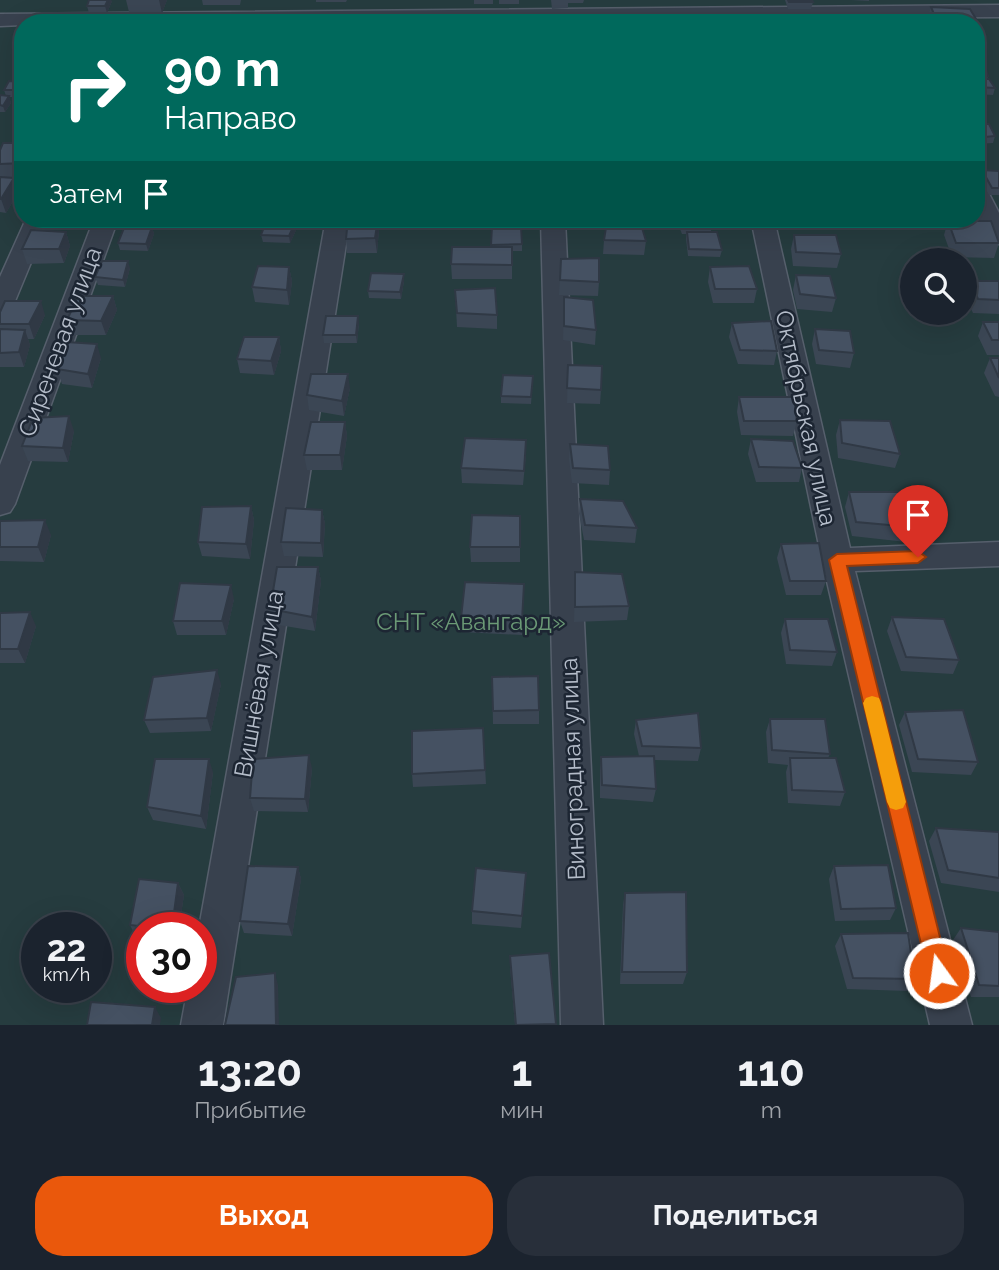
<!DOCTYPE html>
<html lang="ru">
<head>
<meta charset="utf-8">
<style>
  body { margin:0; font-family:Raleway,sans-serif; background:#282f3a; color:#f1f3f6; height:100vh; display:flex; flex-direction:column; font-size:26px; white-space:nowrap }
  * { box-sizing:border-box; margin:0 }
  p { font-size:23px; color:#a0a4aa }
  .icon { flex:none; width:38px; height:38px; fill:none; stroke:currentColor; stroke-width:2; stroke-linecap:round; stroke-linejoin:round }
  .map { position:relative; height:1025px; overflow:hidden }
  .panel { display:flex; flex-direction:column; background:#1b232e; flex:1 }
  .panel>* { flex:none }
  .banner { position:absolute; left:14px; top:14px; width:971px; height:214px; border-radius:28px; box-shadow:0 7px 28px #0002,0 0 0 2px #39404a; background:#00695c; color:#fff; overflow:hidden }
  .fabs { position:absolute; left:900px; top:248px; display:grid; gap:14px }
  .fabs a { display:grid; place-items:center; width:77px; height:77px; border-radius:50%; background:#1b232e; box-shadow:0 7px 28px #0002,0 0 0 2px #39404a; font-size:35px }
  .speed { position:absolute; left:21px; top:912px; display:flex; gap:14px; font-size:35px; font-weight:700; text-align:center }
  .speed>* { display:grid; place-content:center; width:91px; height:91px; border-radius:50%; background:#1b232e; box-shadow:0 7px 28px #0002,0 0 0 2px #39404a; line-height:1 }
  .speed small { font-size:18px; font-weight:400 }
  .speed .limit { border:10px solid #d22; background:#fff; color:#111 }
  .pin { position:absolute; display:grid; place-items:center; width:60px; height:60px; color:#fff; margin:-72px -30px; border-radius:50% 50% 50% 0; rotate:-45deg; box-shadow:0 0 7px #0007 }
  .pin .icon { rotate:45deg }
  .me { position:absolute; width:77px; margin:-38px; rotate:346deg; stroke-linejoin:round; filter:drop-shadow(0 0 5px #0008) }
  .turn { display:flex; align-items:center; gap:24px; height:147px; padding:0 35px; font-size:32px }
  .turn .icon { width:91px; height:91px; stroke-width:2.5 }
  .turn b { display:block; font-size:49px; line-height:60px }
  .then { display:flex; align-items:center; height:66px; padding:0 35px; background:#0003; gap:14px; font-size:26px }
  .eta { display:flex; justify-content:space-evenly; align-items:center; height:119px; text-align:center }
  .eta b { font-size:42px; font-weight:700; line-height:49px }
  .cta { display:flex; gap:14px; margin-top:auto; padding:14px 35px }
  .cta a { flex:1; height:80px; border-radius:28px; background:#ea580c; color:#fff; font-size:28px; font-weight:700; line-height:80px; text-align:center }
  .cta a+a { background:#282f3a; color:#f1f3f6 }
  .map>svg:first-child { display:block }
</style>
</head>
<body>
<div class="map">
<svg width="999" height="1025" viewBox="0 0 999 1025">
  <rect width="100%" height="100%" fill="#242f3e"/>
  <path fill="#263c3f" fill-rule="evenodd" d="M0 0H999V1025H0ZM23 23H976V219H23ZM912 261H964V313H912ZM37 928H96V987H37ZM142 928H201V987H142Z"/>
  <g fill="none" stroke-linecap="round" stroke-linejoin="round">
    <g stroke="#565f6c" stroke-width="3">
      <path id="minor" d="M999 5V17L23 23V25L0 26V14Z
        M976 182 984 184 999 213V244L991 242 976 214Z
        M26 219H49L13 306 9 311 0 314V277Z
        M94 219H118L15 504 10 512 0 515V465Z
        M326 219H350L223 1025H181L188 987H201V928H199Z
        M541 219H565L603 1025H561Z
        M751 219H774L850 548 999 542V566L855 571 972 1025H930L822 560Z"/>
    </g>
    <use href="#minor" fill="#38414e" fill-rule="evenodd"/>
  </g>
  <path fill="#3b4654" d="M126 0H167L162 13 129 12Z
    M202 0H241L240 5H203Z
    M316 0H347L346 2H316Z
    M474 0H493V4H474Z
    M499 0H519V4H499Z
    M551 0H584L583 3H568V8L552 9Z
    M785 0H812L813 2 811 9H788Z
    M851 0H869V1Z
    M112 1 107 13H89L87 6Z
    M931 7 976 19 975 23H928L927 20Z
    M976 66 988 76 987 79 995 88 993 95 976 94Z
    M23 82V97H9L11 103 5 112H0V95L6 96 4 90Z
    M976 124 995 136 993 143 976 144Z
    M23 143V177H12L19 191 6 213 0 212V150Z
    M982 170 999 171V195H989L980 177Z
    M348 219H378L379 230 377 253H347L346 239Z
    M676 219H711V232L722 250 720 257 688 256 686 239V234H682Z
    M772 219H816L814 228 774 225Z
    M948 221 999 243 994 258 952 257 944 235Z
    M299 224 290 243 263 242 261 235Z
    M492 226 522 244V251H512V279H452L451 264 491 247Z
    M152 227 154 234 148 251 120 250 118 243Z
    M66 232 70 246 64 263 27 264 22 249Z
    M794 235 841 254 837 268 793 266 791 249Z
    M604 240 646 241 644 255 603 254Z
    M561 259 599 282 598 296 559 295Z
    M289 267 292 281 289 305 255 302 252 287Z
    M710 267 757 289 754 303H713L708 282Z
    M130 268 125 287 98 285 95 277Z
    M404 274V281L401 299 369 298 368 291Z
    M796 275 836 298 832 312 797 309 793 290Z
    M970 281H999V314L973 313 965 296Z
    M455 290 497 315V329L457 327Z
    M113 296 117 310 106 335H71L67 320Z
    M564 297 596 330 595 345 563 340Z
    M0 312 45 315 34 339H28L30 345 24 367H0Z
    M983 322H999V355H987L978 336Z
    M359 323 357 343H324L323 335Z
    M732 323 777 351 774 365 738 364 729 337Z
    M815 329 854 353 850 368 816 364 812 344Z
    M279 337 281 351 274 375 240 373 237 359Z
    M101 358 92 388 62 384 57 369Z
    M990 358H999V397L995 396 984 373Z
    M568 365 601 390 600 404 567 403Z
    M533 376 531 404 501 403V396Z
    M350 388 344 416 309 410 307 395Z
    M739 397 797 421 793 436 741 435 737 412Z
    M840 420 900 454 895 468 838 458 836 435Z
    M345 422 347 436 342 470H307L304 455Z
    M74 431 68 462 28 461 22 446Z
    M751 439 802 468 799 482H756L748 454Z
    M570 444 610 470 609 485 572 483 569 459Z
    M526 455 523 485 462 483 461 468Z
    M849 492 911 527 906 542 852 536 845 507Z
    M580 499 637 528 635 543 584 540 579 514Z
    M251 506 254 520 250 559 202 556 198 542Z
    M322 510 325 524 323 557 284 556 281 542Z
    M520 516V562H471L470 547Z
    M0 521 51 535 44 562 0 561Z
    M781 544 826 581 821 595H786L777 558Z
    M318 567 321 581 315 631 273 624 270 609Z
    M575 572 629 606 627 620 574 622Z
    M524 584 522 635 461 632V618Z
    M234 599 226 635H177L173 621Z
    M0 613 36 626 25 663H0Z
    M892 617 959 660 953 674 901 671 887 631Z
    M785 619 837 652 832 666 786 664 781 633Z
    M492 677 539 710V724H493Z
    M221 684 211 731 150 733 144 720Z
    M905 712 978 762 971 775 912 772 899 725Z
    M770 719 830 754 828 758 845 792 840 806 788 803 786 772 788 765 768 763 766 732Z
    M636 720 701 748 698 761 654 760 656 789 653 802 600 798V770L601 757 639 756 634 734Z
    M483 728 486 784 413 787 412 774Z
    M312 768 308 812 254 811 250 798Z
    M213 772 206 829 153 820 147 807Z
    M936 828 999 832V892L941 883 929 841Z
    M834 866 896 908 890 920 835 921 829 879Z
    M298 867 301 879 292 936 244 933 240 921Z
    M178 883 184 895 179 928H142V937H136L130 925Z
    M525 885 521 928 472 924V911Z
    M625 893 687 972 683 984H620L623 905Z
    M961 928 999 932V997H971L953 940Z
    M841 934 915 979 908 991 847 989 835 946Z
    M549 953 556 1025H515L510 967V956Z"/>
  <path fill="#303945" d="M108 0H111L112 1 107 13 105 6Z
    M159 0H167L162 13Z
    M96 16 98 23H91Z
    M9 96 11 103 5 112 3 106Z
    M14 178 19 191 6 213 1 199Z
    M297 219H298L299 224 290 243 289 236Z
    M378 219 379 230 377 253 375 238Z
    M152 227 154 234 148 251 146 244Z
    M66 232 70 246 64 263 59 249Z
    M128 261 130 268 125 287 123 280Z
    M289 267 292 281 289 305 287 290Z
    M404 274V281L401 299 400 292Z
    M113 296 117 310 106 335 101 321Z
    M41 301 45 315 34 339 29 324Z
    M358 316 359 323 357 343 356 335Z
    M25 330 30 345 24 367 19 352Z
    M279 337 281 351 274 375 271 361Z
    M97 344 101 358 92 388 88 374Z
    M348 374 350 388 344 416 342 401Z
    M69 416 74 431 68 462 63 448Z
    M345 422 347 436 342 470 340 455Z
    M251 506 254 520 250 559 246 544Z
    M322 510 325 524 323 557 321 543Z
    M45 520 51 535 44 562 38 547Z
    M318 567 321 581 315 631 312 617Z
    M231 585 234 599 226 635 222 621Z
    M30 612 36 626 25 663 18 649Z
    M217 670 221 684 211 731 207 718Z
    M309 755 312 768 308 812 305 799Z
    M209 759 213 772 206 829 201 816Z
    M298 867 301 879 292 936 288 924Z
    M178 883 184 895 179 928H172Z
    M275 973 278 985 279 1025H276Z
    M155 1007 161 1018 160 1025H152Z"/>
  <path fill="#455162" stroke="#303945" stroke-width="2" d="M89 0H108L105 6H87Z
    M788 0H812L813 2H789Z
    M931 7 970 9 976 19H936Z
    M69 15 96 16 91 23H62Z
    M834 15H864V23H835Z
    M671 16H694V23H672Z
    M488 17H521V23H487Z
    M285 19H307L306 23H283Z
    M784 22H807L808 23H784Z
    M976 66H985L988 76H976Z
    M976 79H989L995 88 976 87Z
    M9 81 23 82V90H4Z
    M0 95 9 96 3 106 0 105Z
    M976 124H989L995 136 976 138Z
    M3 143H23V163L0 164V150Z
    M982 170 999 171V188H992Z
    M0 177 14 178 1 199H0Z
    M267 219H297L289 236 261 235Z
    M348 219H378L375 238 346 239Z
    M679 219H711L712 226H683Z
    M607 221H640L646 241 604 240Z
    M948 221H991L999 243H956Z
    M492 226H521L522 244 491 245Z
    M152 227 146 244 118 243 124 228Z
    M31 230 66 232 59 249H22Z
    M687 232H717L722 250 689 249Z
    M794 235H836L841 254 796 252Z
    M452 247H512V265L451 264Z
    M599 258V282L560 280 561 259Z
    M102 261H128L123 280 95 277Z
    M258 266 289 267 287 290 252 287Z
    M749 266 757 289H715L710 267Z
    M371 273 404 274 400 292 368 291Z
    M796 275 830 276 836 298 800 294Z
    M970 281H999V300L978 299Z
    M495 288 497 315 457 313 455 290Z
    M78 296H113L101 321 67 320Z
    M564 297 593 300 596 330 564 326Z
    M5 301H41L29 324H0V312Z
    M326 316H358L356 335H323Z
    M771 321 777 351 740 350 732 323Z
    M983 322H999V340H992Z
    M0 329 25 330 19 352 0 353Z
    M815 329 850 331 854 353 819 350Z
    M244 337H279L271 361 237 359Z
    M66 342 97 344 88 374 57 369Z
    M990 358H999V378Z
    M568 365 602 366 601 390 567 388Z
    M311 374H348L342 401 307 395Z
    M503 375 533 376 531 397 501 396Z
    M739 397H794L797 421H744Z
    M69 416 63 448 22 446 33 418Z
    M840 420 890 421 900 454 842 443Z
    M311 422H345L340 455H304Z
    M465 438 526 440 524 471 461 468Z
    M751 439 793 441 802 468 759 467Z
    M570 444 608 446 610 470 573 468Z
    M849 492H905L911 527 856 522Z
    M580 499 623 501 637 528 585 525Z
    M251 506 246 544 198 542 202 507Z
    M286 508 322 510 321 543 281 542Z
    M472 515 520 516V547H470Z
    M45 520 38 547H0V521Z
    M819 543 826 581H790L781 544Z
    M277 567H318L312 617 270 609Z
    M575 572 622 574 629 606 575 607Z
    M465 582 524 584 522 621 461 618Z
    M180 583 231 585 222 621H173Z
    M30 612 18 649H0V613Z
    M892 617 944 619 959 660 906 657Z
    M785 619H828L837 652 790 650Z
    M217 670 207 718 144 720 153 677Z
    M538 676 539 710 493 711 492 677Z
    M963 710 978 762 918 759 905 712Z
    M698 713 701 748 642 746 636 720Z
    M770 719H825L830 754 772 750Z
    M483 728 485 770 412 774V731Z
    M309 755 305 799 250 798 253 759Z
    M654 756 656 789 602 785 601 757Z
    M790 758H836L845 792 792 790Z
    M155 759H209L201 816 147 807Z
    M936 828 999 832V878L948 870Z
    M888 865 896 908 841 909 834 866Z
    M248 866 298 867 288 924 240 921Z
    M476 868 526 873 522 916 472 911Z
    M139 879 178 883 172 928H156L130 925Z
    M686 892 687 972H622L625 893Z
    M961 928 999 932V986L979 985Z
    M908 933 915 979 853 978 841 934Z
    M549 953 556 1024 516 1025 510 956Z
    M275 973 276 1025H225L236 977Z
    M91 1002 155 1007 152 1025H87Z"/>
  <path fill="#ea580c" stroke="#983908" stroke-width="2" d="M918 551 926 557 918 563 847 566 949 973 946 981 939 984 931 981 928 973 829 560 837 554Z"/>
  <path fill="#f59e0b" d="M872 696 879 698 881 703 906 802 903 808 896 810 890 808 887 802 863 703 866 698Z"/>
  <g text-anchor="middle" stroke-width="5" stroke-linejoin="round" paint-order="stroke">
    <g font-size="24" fill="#b4bcc9" stroke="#1d2633">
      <text transform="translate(60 342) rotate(-70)" y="8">Сиреневая улица</text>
      <text transform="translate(806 418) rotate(78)" y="8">Октябрьская улица</text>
      <text transform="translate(259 684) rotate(-80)" y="8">Вишнёвая улица</text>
      <text transform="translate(573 769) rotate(-92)" y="8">Виноградная улица</text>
    </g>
    <g font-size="24" fill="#6b9a76" stroke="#1d2633">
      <text x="471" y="630">СНТ «Авангард»</text>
    </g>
  </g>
</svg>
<div class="fabs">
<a><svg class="icon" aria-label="search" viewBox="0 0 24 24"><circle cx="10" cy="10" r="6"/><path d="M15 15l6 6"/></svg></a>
</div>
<div class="speed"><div>22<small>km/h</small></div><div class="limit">30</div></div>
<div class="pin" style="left:918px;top:557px;background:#d93025"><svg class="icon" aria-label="arrive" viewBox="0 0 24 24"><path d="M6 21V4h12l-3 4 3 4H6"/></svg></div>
<svg class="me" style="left:939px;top:973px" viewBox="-20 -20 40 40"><circle r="17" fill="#ea580c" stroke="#fff" stroke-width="3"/><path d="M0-11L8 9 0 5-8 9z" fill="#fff"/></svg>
<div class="banner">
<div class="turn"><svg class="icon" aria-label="right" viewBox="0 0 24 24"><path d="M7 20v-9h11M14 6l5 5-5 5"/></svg><div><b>90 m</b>Направо</div></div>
<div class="then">Затем<svg class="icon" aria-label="arrive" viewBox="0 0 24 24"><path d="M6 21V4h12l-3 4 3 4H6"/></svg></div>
</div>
</div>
<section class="panel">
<div class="eta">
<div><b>13:20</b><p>Прибытие</p></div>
<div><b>1</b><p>мин</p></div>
<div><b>110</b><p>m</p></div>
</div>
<div class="cta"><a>Выход</a><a>Поделиться</a></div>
</section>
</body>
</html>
